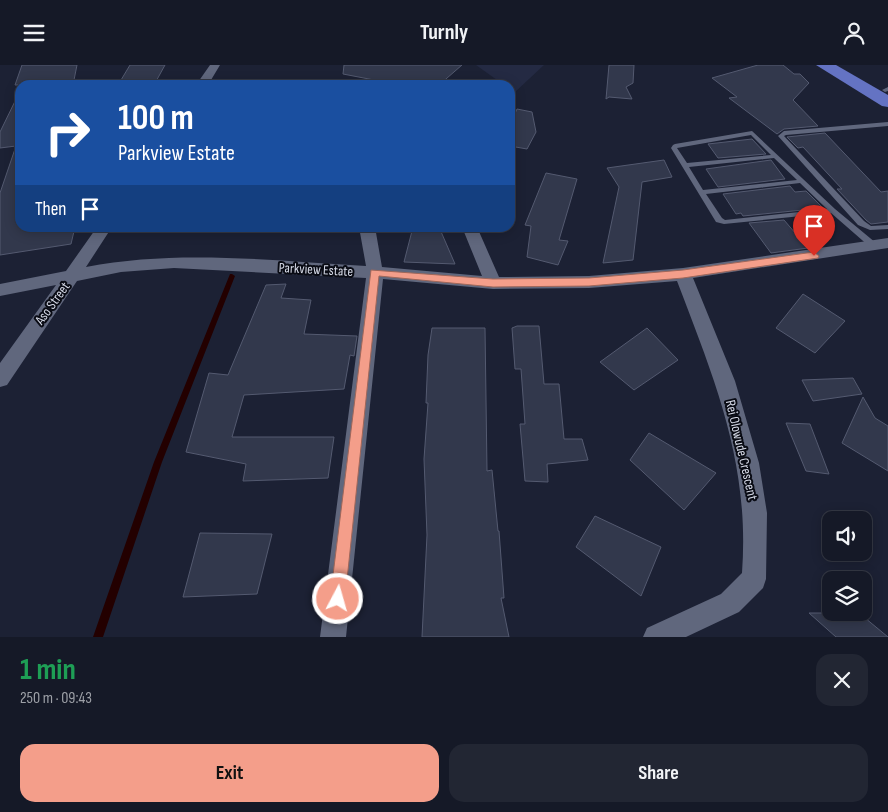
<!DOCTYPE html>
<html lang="en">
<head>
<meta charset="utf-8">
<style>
  body { margin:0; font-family:"Sofia Sans Condensed",sans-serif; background:#222633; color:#f1f3f6; height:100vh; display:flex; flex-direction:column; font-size:19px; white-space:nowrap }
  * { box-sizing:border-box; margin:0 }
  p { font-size:16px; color:#9da0a7 }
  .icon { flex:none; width:28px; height:28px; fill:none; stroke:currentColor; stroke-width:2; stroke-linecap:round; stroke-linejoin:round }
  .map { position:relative; height:572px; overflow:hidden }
  .drawer { display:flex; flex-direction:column; background:#151927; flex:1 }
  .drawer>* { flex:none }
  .hud { position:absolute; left:15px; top:15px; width:500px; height:152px; border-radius:15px; box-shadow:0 2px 12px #0003,0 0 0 1px #343844; background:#1a4fa0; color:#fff; overflow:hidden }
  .tools { position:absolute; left:822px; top:446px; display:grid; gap:10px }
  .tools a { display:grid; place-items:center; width:50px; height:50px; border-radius:10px; background:#151927; box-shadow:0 2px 12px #0003,0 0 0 1px #343844; font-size:25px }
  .pin { position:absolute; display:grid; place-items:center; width:42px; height:42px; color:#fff; margin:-51px -21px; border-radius:50% 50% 50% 0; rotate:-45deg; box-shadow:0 0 5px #0007 }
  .pin .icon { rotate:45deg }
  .me { position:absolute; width:55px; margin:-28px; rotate:6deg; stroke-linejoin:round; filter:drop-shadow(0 0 4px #0008) }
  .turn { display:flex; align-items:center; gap:18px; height:105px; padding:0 20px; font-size:22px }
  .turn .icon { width:65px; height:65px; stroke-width:2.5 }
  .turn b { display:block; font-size:35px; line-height:42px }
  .then { display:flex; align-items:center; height:48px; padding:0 20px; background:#0003; gap:10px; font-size:19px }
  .round { display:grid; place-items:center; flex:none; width:52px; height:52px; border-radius:15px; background:#222633 }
  .overview { display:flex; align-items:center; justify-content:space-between; height:85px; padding:0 20px }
  h1 { font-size:30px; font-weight:700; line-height:38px; color:#1e9e55 }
  .primary-button { display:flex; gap:10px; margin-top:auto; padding:10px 20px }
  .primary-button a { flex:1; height:58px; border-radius:15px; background:#f49e8a; color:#111; font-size:20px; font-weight:700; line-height:58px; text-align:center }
  .primary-button a+a { background:#222633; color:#f1f3f6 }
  header { display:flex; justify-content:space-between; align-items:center; height:65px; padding:0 20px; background:#151927; font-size:22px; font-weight:700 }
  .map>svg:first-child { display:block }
</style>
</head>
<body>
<header><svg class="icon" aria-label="menu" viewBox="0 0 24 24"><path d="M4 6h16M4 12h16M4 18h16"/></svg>Turnly<svg class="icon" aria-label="person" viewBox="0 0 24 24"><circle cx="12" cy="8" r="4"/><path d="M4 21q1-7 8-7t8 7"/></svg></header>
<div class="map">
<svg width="888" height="572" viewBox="0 0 888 572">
  <rect width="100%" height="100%" fill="#1c2134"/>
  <path fill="#242a43" d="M476 0H544L514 28 510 25V20H504Z"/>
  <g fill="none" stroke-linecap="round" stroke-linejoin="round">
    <path fill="#230000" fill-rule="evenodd" d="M230 209H232L235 211 162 397 103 572H93L154 397Z"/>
  </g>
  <path fill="#32384c" stroke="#545a70" d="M22 0H77L73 20H15Z
    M130 0H165L154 20H118Z
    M344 0H462L439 20H400L343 9Z
    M609 0H634L633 18 626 22 632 34 609 32 606 34Z
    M758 0H783L794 9H800L809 18 793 35 818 61 784 64 777 69 729 33 737 32 712 13Z
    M20 26V162H75L71 179 0 190V128L16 81 0 83V67Z
    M517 44 532 47 536 67 527 84 510 81V60Z
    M825 68 881 127 888 126V157L871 159 866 155 837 124H842L803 82 798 83 787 72Z
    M752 74 766 89 718 93 708 79Z
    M664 95 672 112 642 117 633 195 603 198 619 122 607 103Z
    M771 95 785 114 718 122 706 104Z
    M546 108 577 114 559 175 568 176 558 200 527 192 531 161 525 160Z
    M790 121 795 127 806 126 823 143 743 151 741 148 736 149 723 129Z
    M784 155 808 183 771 188 749 158Z
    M413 162H439L455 199 404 197Z
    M286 219 281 233 311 235 304 269 357 271 354 291 350 290 344 324 244 330 232 372H334L328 413 243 416 246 399 186 387 209 308 228 310 266 220Z
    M803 229 845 256 815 288 776 263Z
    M517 261H539L544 319H559L564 374H582L588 395 547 399 548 417 525 416 520 359H525L521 304H515L512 263Z
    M432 263H485L487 406 492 405 498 466H499L504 533H501L509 572H422L427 470 424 394 428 338H426L428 290Z
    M647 263 678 295 634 325 600 297Z
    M853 313 862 329 813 336 802 315Z
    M863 332 875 353 888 361V406L842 378Z
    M786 358 810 359 829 409 806 406Z
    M649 368 716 408 684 445 630 395Z
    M595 451 661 482 641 531 576 482Z
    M200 468 272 469 257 529 183 532Z
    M809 548H859L888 572H836Z"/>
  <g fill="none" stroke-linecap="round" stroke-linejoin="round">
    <path fill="#60677d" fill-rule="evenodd" d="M888 22V26L885 27 882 25Z
      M888 57V61L786 70 784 71 864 156 871 161 888 160V164L870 165 858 160 778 71 784 66Z
      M752 66 835 144 876 178V182H870L831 148 724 159 716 157 671 83 673 80 675 79ZM751 70 771 90 687 98 677 83ZM774 93 797 115 703 125 689 102ZM800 118 827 144 725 155 722 153 706 129Z"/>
    <path fill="#60677d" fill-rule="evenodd" d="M210 0H220L208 20H196Z
      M97 162H112L86 202C178 184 273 196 366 201L359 162H375L382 202 482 211 462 162H477L499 212 589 211 683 203 888 173V183L693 213 735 316 759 398 767 448 766 514 763 523 739 547 686 572H643L647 563 721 529 742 508C750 398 715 316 677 216L589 223 493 224 383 214 346 572H320L366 213 174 203 121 207 77 216 7 320 0 322V298L56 220 0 231V219L66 206Z"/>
    <path fill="#6473c3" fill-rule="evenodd" d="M816 0H836L888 30V42L882 41Z"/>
  </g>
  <path fill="#f49e8a" stroke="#9f675a" d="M814 187 819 191 818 193 683 213 589 221 493 222 379 211 345 534 343 539 338 541 332 539 330 534 371 205 493 214 589 213 683 205Z"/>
  <g text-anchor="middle" stroke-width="4" stroke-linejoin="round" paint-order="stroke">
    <g font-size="14" fill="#d6dae7" stroke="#090b14">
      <text transform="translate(316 204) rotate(3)" y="5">Parkview Estate</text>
      <text transform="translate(52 238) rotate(-54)" y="5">Aso Street</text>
      <text transform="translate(742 385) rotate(77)" y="5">Rei Olowude Crescent</text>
    </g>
  </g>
</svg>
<div class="tools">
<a><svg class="icon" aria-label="sound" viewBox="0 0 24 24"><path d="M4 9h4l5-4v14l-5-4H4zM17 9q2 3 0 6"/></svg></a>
<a><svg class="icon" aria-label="layers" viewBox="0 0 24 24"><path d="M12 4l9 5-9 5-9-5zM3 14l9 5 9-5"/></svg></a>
</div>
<div class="pin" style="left:814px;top:191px;background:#d93025"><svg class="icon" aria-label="arrive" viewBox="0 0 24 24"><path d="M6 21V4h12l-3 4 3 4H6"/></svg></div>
<svg class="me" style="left:338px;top:534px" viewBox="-20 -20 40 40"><circle r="17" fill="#f49e8a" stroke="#fff" stroke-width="3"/><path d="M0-11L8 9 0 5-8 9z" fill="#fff"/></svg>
<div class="hud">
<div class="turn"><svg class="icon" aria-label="right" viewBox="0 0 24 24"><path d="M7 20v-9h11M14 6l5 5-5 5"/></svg><div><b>100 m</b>Parkview Estate</div></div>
<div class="then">Then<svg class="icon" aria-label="arrive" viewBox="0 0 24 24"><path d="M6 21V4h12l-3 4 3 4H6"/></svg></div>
</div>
</div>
<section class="drawer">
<div class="overview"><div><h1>1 min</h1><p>250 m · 09:43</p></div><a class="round"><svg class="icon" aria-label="close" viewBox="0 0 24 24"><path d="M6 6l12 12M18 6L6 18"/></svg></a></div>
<div class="primary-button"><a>Exit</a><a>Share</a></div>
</section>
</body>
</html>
